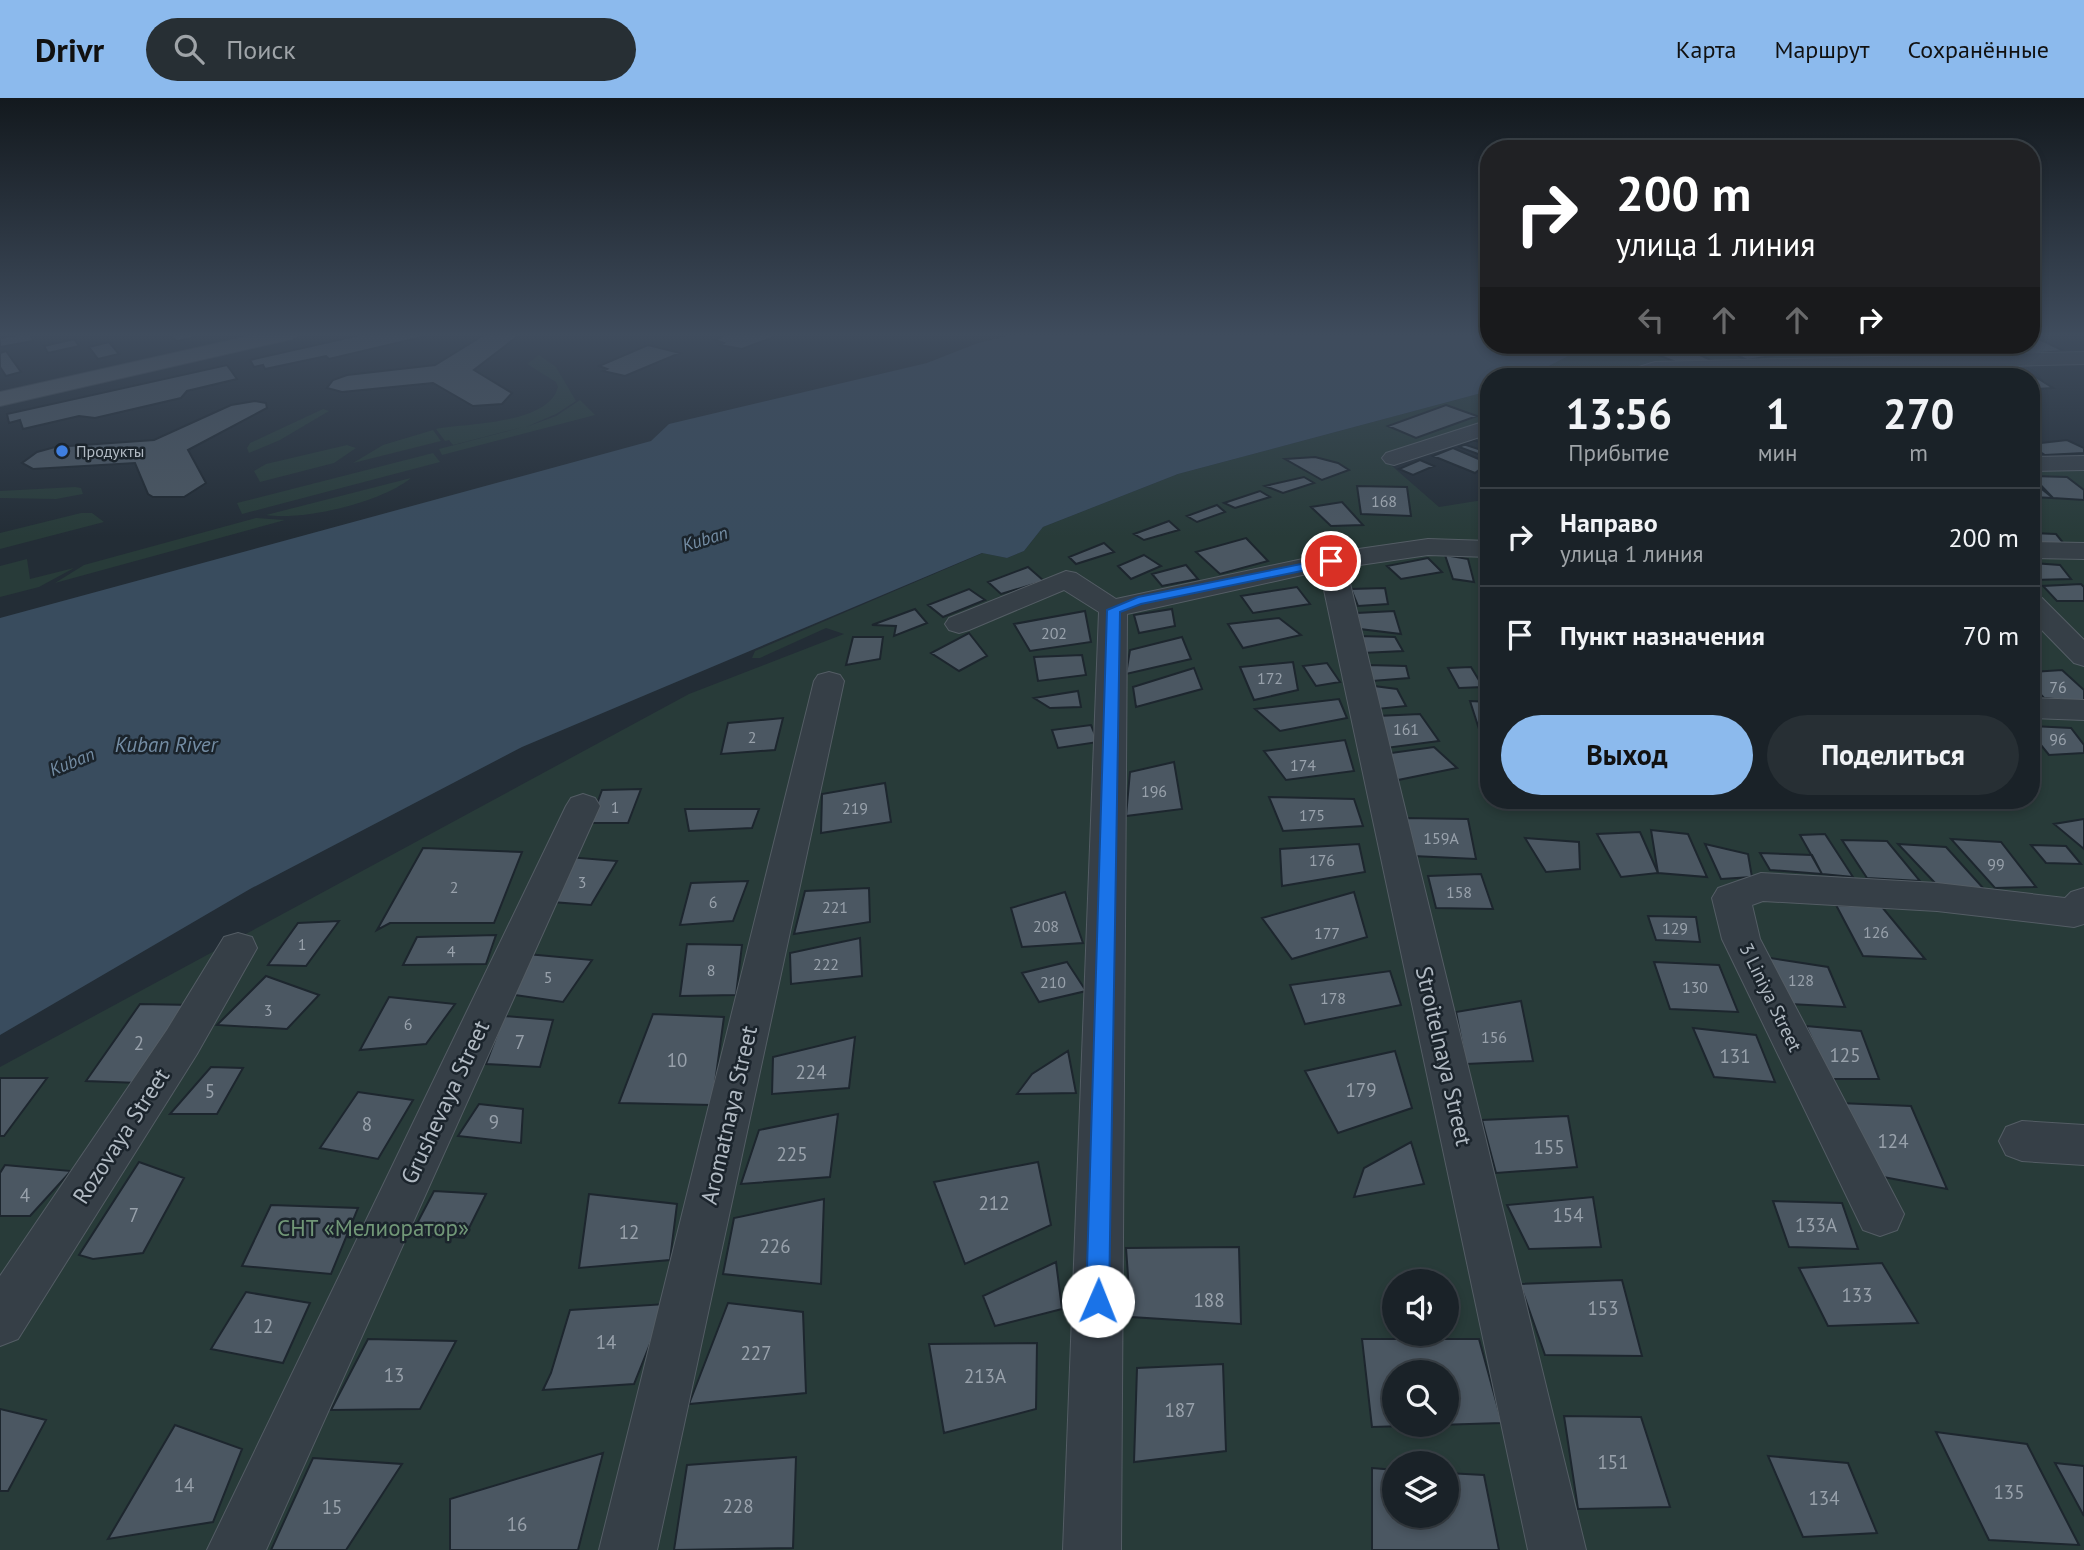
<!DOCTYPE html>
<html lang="ru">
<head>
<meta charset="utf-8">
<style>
  body { margin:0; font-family:"PT Sans",sans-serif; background:#272f34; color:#f1f3f6; height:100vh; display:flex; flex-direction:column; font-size:26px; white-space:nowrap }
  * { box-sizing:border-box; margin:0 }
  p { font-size:23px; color:#9fa4a8 }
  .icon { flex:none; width:38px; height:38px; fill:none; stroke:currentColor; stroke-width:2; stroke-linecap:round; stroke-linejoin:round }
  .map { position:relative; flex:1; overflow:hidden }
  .sheet { position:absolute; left:1480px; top:270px; width:560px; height:441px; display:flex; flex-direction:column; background:#1a2228; border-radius:28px; box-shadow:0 4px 10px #0003,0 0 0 2px #383f45 }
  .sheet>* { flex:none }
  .hud { position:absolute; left:1480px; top:42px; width:560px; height:214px; border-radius:28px; box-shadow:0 4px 10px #0003,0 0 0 2px #383f45; background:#202124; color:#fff; overflow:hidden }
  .controls { position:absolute; left:1382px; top:1171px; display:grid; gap:14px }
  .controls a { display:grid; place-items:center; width:77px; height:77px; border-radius:50%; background:#1a2228; box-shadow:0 4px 10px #0003,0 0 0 2px #383f45; font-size:35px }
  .pin { position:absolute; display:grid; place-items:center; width:60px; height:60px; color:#fff; margin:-30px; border:4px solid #fff; border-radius:50%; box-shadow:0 2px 7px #0007 }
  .me { position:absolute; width:77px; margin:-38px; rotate:1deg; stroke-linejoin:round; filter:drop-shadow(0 0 5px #0008) }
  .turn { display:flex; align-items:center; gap:24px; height:147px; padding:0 21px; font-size:32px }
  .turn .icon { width:91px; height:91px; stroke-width:2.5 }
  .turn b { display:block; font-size:49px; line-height:60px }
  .lanes { display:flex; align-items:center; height:66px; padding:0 21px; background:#0003; justify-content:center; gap:35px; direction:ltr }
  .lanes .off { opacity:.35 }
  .eta { display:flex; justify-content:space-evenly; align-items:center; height:119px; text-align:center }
  .eta b { font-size:42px; font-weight:700; line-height:49px }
  .cta { display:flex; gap:14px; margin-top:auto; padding:14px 21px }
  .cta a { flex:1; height:80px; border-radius:42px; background:#8cbaed; color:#111; font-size:28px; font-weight:700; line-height:80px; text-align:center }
  .cta a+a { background:#272f34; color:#f1f3f6 }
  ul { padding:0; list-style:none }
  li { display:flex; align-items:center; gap:21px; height:98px; padding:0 21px; border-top:2px solid #383f45 }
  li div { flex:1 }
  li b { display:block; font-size:26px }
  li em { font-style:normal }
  header { display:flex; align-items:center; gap:42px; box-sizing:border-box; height:98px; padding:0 35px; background:#8cbaed; color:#111 }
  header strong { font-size:33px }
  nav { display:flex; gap:38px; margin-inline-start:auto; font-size:24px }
  .search { width:490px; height:63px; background:#272f34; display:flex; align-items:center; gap:18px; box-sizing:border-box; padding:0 24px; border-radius:38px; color:#9fa4a8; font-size:26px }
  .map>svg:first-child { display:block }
</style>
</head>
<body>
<header>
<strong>Drivr</strong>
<div class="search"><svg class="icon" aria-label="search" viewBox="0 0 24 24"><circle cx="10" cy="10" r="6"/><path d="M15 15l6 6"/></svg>Поиск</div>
<nav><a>Карта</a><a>Маршрут</a><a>Сохранённые</a></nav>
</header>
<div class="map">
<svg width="2084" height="1452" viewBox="0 0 2084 1452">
  <rect width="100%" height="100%" fill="#232d36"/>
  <path fill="#283b39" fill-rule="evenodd" d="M1590 247H1911L1913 254C1886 261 1861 258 1834 263L1675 266 1646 278H1529Z
    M539 257 556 269 576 303 556 316 526 329 556 318 580 302 595 317 442 357 439 351 523 329 453 347 449 342 445 343 436 331C466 325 548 327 558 289L556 284 527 266Z
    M1489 293V323L1384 361 1439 409 1489 401V702H2032V364L2084 362V1452H0V969L689 596 844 536 826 530 760 560H752L755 553 983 455 1007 460 1024 453 1043 429 1178 376ZM1395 1183H1447V1236H1395ZM1395 1274H1447V1326H1395ZM1395 1365H1447V1418H1395Z
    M323 311 329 313 280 342 249 355 247 350 250 345Z
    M433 332 441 343 353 365 383 347Z
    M347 347 356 350 334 365 260 384 254 373 266 366Z
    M433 355 440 364 246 415 242 416 237 405Z
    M411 380C382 404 304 423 266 417Z
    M75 389 81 390 83 396 56 401 0 400V393Z
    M81 415H92L104 424 0 451V435Z
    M256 420 285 422 55 485 84 467Z
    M27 461 30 481 74 470 39 489 0 499V468Z"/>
  <path fill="#394c5e" d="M1020 235H1489V247H1590L1529 278H1489V293L1178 376 1043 429 1024 453 1007 460 982 455 522 649 250 791 0 937V520L651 343 669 326 927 265 978 245Z"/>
  <path fill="#4b5762" stroke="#1d262e" stroke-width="2" fill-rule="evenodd" d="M30 235 33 243 0 249V240Z
    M167 235H190L195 239 177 243Z
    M369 235H439L329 261 326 258 265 271 263 267 254 269 250 262Z
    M487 235H515L518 238 474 272 512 295 502 306 473 308 433 285 342 294 327 290 333 282 347 277 435 267Z
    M728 235H778L779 237 742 251 720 247 724 245 715 242Z
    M2035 239 2064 253 2026 256 2008 247H2032V240Z
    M74 241 79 248 48 255 44 248Z
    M109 244 119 256 98 261 89 249Z
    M648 247 680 255 625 278 603 273 607 271 599 268Z
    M1715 247H1781L1795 254 1747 262Z
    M1681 248 1715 264 1688 269 1648 253Z
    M6 253 21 274 6 278 0 269V255Z
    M227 267 237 281 187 293 181 300 95 320 79 318 23 331 20 322 9 325 7 316Z
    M1929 270H1950L1964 278H1942Z
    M1896 271 1924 272 1934 278H1908Z
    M1830 272H1858L1867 278H1839Z
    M1868 272H1890L1901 278H1877Z
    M1963 272 1995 273 2004 278H1973Z
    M2005 272H2025L2053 290 2037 291 2032 288V278H2016Z
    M255 303 266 305 267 310 188 352 206 385 184 399H153L148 396 135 365 33 371 22 365 37 354 55 349 154 342 231 307Z
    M1446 307 1477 318 1416 340 1388 328Z
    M1481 339 1489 342V360L1459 349Z
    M1471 341 1489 347V350L1484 353 1463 346Z
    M2067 342 2084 350V355L2045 357 2032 349V346Z
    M1453 350 1488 365 1475 375 1433 358Z
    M1315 359 1338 365 1349 372 1322 382 1285 361Z
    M1420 362 1434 368 1413 377 1399 371Z
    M2032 378 2067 379 2084 392V402L2053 400Z
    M1304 379 1314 385 1283 395 1265 388Z
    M2032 384H2033L2053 400 2032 399Z
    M1357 388 1407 389 1411 418 1361 416Z
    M1260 393 1270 399 1235 410 1224 405Z
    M1342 404 1363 427 1331 428 1311 409Z
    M1217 407 1225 414 1197 424 1187 418Z
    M1169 423 1179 432 1144 442 1134 436Z
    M2032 435 2056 436 2065 447 2032 448Z
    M1246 440 1268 463 1220 476 1196 454Z
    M1104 445 1114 454 1076 466 1069 459Z
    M1144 457 1161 468 1131 481 1118 468Z
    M1445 457 1468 461 1474 484 1453 481Z
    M1428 460 1442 474 1401 481 1387 468Z
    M2032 465 2060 467 2071 481 2032 482Z
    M1186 467 1198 481 1162 488 1152 476Z
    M1028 469 1044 483 1001 496 988 484Z
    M2081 486 2084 489V503H2057L2043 488Z
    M1297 489 1310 506 1253 515 1241 498Z
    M1385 490 1388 506 1358 508 1351 491Z
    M969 491 985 502 943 519 928 507Z
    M915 511 927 525 894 538 896 528 872 527Z
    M1172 511 1175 528 1139 535 1134 517Z
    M1085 513 1091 544 1030 553 1014 526Z
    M1394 513 1401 536 1360 531 1357 515Z
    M1279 520 1301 537 1243 550 1228 526Z
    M969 535 987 558 959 573 931 555Z
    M1359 538 1395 539 1403 553 1362 555Z
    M853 539H883L880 561 846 567Z
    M1182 539 1191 561 1126 576 1130 552Z
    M1480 555H1489V584Z
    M1082 557 1086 577 1038 583 1034 559Z
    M1293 564 1298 592 1254 602 1240 569Z
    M1327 565 1340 584 1316 588 1303 568Z
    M1367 567 1406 568 1409 580 1372 583Z
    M1471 569 1483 589 1459 590 1448 570Z
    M1194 570 1202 591 1136 609 1133 589Z
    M2062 572 2084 592V604L2044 600 2032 587V574Z
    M1374 588 1397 591 1406 608 1377 611Z
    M1078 593 1081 609 1050 610 1034 600Z
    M1339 601 1347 620 1280 633 1255 611Z
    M1470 603 1489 604V634H1480Z
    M1420 616 1439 643 1386 650 1377 618Z
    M783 620 775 652 721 656 728 625Z
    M1091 627 1098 644 1058 650 1052 632Z
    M2032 628 2071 630 2084 647V655L2049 657 2032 636Z
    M1345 642 1354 673 1286 682 1264 653Z
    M1434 649 1457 670 1398 682 1384 656Z
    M1174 664 1182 711 1126 718 1130 674Z
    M885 685 891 724 821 735 822 696Z
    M641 691 628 725H590L602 692Z
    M1269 699 1354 701 1363 728 1283 733Z
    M685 711H759L752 730 689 733Z
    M1404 720 1468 721 1476 761 1413 758Z
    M2084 721V751L2054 726Z
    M1651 732 1688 736 1707 779 1658 775Z
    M1640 734 1658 775 1621 779 1597 736Z
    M1825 736 1853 779 1822 776 1800 737Z
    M1525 740 1579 744 1580 771 1546 774Z
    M1951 741 2001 744 2036 789 1995 790Z
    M1842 742 1887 743 1920 783 1867 780Z
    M1359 746 1365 774 1282 788 1280 751Z
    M1705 746 1748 756 1752 779 1721 781Z
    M1898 746 1946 749 1984 791 1936 786Z
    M2031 747 2066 748 2081 766 2046 765Z
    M423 750 522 754 494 825H390L377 832Z
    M1760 755 1812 757 1822 776 1770 772Z
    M568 759 617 763 591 807 552 804Z
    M1481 776 1493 811 1436 810 1428 778Z
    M748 783 733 823 680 827 691 785Z
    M869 790 870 824 794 836 805 793Z
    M1065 794 1083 845 1022 849 1011 810Z
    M1354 794 1367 839 1292 861 1262 820Z
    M1836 807 1882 809 1925 861 1863 858Z
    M1648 818 1696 819 1700 844 1656 842Z
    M339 823 306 868 268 867 298 825Z
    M496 837 486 866 403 867 417 839Z
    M860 840 862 878 791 886 790 855Z
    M687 846 742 847 736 897 680 898Z
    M527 856 592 862 563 904 508 896Z
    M1764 859 1828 869 1845 909 1790 906Z
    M1067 864 1086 893 1039 904 1022 875Z
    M1654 864 1719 867 1738 914 1670 911Z
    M1390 873 1401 907 1305 926 1290 887Z
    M266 878 319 897 287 931 217 927Z
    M389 899 455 906 426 946 360 952Z
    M1521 903 1533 963 1466 966 1456 914Z
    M140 906 192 907 139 985 86 983Z
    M653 916 724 919 712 1007 619 1005Z
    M504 918 553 922 540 969 486 966Z
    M1806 928 1861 933 1879 981H1831Z
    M1693 930 1756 937 1775 984 1714 979Z
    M855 939 849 990 772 996 773 959Z
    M1068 953 1076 995 1017 996 1032 976Z
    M1395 953 1412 1010 1338 1035 1305 973Z
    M211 969 243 970 217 1016H170Z
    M0 980H47L4 1038H0Z
    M358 994 413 1002 378 1061 320 1050Z
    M1839 1005 1911 1008 1947 1091 1878 1078Z
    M479 1006 523 1011 521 1045 458 1038Z
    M838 1016 830 1079 741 1086 759 1032Z
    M1568 1018 1577 1069 1496 1075 1482 1022Z
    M1411 1044 1424 1086 1354 1099 1364 1070Z
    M139 1064 184 1080 143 1155 93 1161 79 1157Z
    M1038 1064 1051 1127 965 1166 934 1084Z
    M5 1067 71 1073 30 1118H0V1075Z
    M434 1093 486 1096 464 1140 412 1135Z
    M589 1096 677 1106 670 1162 579 1170Z
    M1593 1099 1601 1149 1529 1151 1507 1107Z
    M824 1101 821 1186 723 1176 734 1120Z
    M1773 1103 1842 1105 1858 1151 1789 1149Z
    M271 1107 358 1110 331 1176 242 1168Z
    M1239 1149 1241 1226 1131 1219 1126 1150Z
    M1056 1164 1062 1211 995 1228 983 1198Z
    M1882 1165 1918 1225 1828 1228 1799 1170Z
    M1622 1182 1642 1258 1545 1257 1520 1186Z
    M246 1194 310 1205 283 1265 211 1251Z
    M728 1205 803 1214 806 1295 689 1306Z
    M666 1206 634 1286 543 1292 551 1275 570 1212Z
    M368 1241 456 1243 420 1311 331 1312Z
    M1362 1241H1479L1502 1325 1372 1329ZM1395 1274H1447V1326H1395Z
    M1037 1245 1036 1311 944 1335 929 1246Z
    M1223 1266 1226 1353 1134 1364 1137 1270Z
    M0 1311 46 1322 8 1393H0Z
    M1564 1318 1641 1319 1670 1409 1578 1411Z
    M175 1327 242 1351 213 1424 108 1441Z
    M1936 1334 2027 1346 2079 1447 1989 1442Z
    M603 1355 578 1452H450V1401Z
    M1768 1358 1848 1365 1877 1435 1803 1439Z
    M796 1359 793 1450 674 1452 687 1367Z
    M313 1360 402 1366 346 1452H271Z
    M2055 1365 2084 1368V1418Z
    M1372 1370 1395 1372V1418H1447V1375L1484 1377 1499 1452H1372Z"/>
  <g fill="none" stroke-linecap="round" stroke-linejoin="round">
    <g stroke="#545d65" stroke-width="2">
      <path id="minor" d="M2084 254V266L1620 278 1623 274 1655 264Z
        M1489 322V336L1394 367 1386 365 1382 360 1386 355Z
        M2084 358V372L2032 373V359Z
        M1428 441 1489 443V459L1428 457 1346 469 1586 1452H1528L1320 473 1127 516 1121 1452H1063L1099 514 1064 492 969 532 959 535 949 532 945 526 949 520 1066 473 1076 475 1116 501 1331 455Z
        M2032 444 2084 445V461L2032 460Z
        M2032 498 2042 500 2084 542V568L2074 565 2032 522Z
        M829 574 840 577 844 583 657 1452H599L814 583 818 577Z
        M2032 600 2084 602V622L2032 620Z
        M583 696 595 700 600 708 266 1452H207L566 708 571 700Z
        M1761 775 1937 785 2065 800 2071 794 2084 790V826L2074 829 1937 813 1763 803 1752 807 1760 841 1904 1116 1897 1132 1880 1138 1863 1132 1722 841 1712 800 1718 790Z
        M238 835 252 839 257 850 197 956 18 1241 0 1248V1178L167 932 224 839Z
        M2022 1023 2084 1027V1067L2022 1063 2006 1057 1999 1043 2006 1029Z"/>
    </g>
    <g stroke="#3f4850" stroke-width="2">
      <path id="major" d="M263 235H302L292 241 0 308V294Z"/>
    </g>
    <use href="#minor" fill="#363f47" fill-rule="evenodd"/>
    <use href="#major" fill="#545e67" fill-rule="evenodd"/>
  </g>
  <linearGradient id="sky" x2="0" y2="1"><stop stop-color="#13191e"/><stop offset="0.54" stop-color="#3f4c5d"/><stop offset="1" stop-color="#3f4c5d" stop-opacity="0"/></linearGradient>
  <rect width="2084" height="439" fill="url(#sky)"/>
  <path fill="#1a73e8" stroke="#114b97" stroke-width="2" d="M1331 460 1337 463 1335 466 1141 506 1120 514 1109 1203 1106 1211 1098 1214 1090 1211 1086 1203 1107 512 1138 499Z"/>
  <circle fill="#3f7fe0" stroke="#1b242c" stroke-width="2.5" cx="62" cy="353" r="7"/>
  <g text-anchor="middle" stroke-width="5" stroke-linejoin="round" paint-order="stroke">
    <g font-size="16" fill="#b1bac3" stroke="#1b242c" text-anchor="start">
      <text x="76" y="359">Продукты</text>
    </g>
    <g font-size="16" fill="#98a1ab">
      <text x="1384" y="409">168</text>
      <text x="1054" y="541">202</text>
      <text x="1270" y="586">172</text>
      <text x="2058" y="595">76</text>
      <text x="1406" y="637">161</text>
      <text x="752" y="645">2</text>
      <text x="2058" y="647">96</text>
      <text x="1303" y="673">174</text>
      <text x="1154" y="699">196</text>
      <text x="615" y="715">1</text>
      <text x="855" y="716">219</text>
      <text x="1312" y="723">175</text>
      <text x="1441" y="746">159А</text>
      <text x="1322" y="768">176</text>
      <text x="1996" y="772">99</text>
      <text x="582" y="790">3</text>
      <text x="454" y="795">2</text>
      <text x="1459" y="800">158</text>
      <text x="713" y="810">6</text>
      <text x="835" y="815">221</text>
      <text x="1046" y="834">208</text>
      <text x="1675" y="836">129</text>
      <text x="1876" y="840">126</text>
      <text x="1327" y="841">177</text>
      <text x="302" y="852">1</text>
      <text x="451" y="859">4</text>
      <text x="826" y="872">222</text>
      <text x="711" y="878">8</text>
      <text x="548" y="885">5</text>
      <text x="1801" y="888">128</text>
      <text x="1053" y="890">210</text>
      <text x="1695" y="895">130</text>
      <text x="1333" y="906">178</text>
      <text x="268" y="918">3</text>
      <text x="408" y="932">6</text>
      <text x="1494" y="945">156</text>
    </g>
    <g font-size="18" font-style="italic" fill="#748da4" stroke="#1b242c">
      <text transform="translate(705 441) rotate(-17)" y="6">Kuban</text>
      <text transform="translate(72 664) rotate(-22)" y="6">Kuban</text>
    </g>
    <g font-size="19" fill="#b1bac3" stroke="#1b242c">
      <text transform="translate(1771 899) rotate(64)" y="7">3 Liniya Street</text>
    </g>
    <g font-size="19" fill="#98a1ab">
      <text x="520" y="951">7</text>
      <text x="139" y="952">2</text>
      <text x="1845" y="964">125</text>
      <text x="1735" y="965">131</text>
      <text x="677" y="969">10</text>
      <text x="811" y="981">224</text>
      <text x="1361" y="999">179</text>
      <text x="210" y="1000">5</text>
      <text x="494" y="1031">9</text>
      <text x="367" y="1033">8</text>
      <text x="1893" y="1050">124</text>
      <text x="1549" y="1056">155</text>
      <text x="792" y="1063">225</text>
      <text x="25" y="1104">4</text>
      <text x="994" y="1112">212</text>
      <text x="134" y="1124">7</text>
      <text x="1568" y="1124">154</text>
      <text x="1816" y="1134">133А</text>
      <text x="629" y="1141">12</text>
      <text x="775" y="1155">226</text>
      <text x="1857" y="1204">133</text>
      <text x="1209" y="1209">188</text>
      <text x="1603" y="1217">153</text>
      <text x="263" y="1235">12</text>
      <text x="606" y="1251">14</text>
      <text x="756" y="1262">227</text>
      <text x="394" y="1284">13</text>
      <text x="985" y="1285">213А</text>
      <text x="1180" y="1319">187</text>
      <text x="1613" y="1371">151</text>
      <text x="184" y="1394">14</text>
      <text x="2009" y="1401">135</text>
      <text x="1824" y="1407">134</text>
      <text x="738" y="1415">228</text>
      <text x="332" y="1416">15</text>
      <text x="517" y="1433">16</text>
    </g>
    <g font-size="21" font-style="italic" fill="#748da4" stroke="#1b242c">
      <text x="166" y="654">Kuban River</text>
    </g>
    <g font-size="23" fill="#b1bac3" stroke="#1b242c">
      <text transform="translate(1444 958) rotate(77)" y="8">Stroitelnaya Street</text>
      <text transform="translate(445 1004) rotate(-65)" y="8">Grushevaya Street</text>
      <text transform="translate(729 1017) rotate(-77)" y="8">Aromatnaya Street</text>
      <text transform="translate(121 1038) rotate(-57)" y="8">Rozovaya Street</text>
    </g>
    <g font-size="23" fill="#719777" stroke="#1b242c">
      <text x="373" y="1138">СНТ «Мелиоратор»</text>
    </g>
  </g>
</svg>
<div class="controls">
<a><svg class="icon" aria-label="sound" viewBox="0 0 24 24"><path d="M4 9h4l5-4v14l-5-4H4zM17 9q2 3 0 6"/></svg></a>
<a><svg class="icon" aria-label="search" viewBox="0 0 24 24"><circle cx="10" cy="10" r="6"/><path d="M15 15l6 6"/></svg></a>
<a><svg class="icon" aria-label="layers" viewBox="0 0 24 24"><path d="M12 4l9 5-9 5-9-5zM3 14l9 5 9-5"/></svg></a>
</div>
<div class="pin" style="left:1331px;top:463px;background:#d93025"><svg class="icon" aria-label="arrive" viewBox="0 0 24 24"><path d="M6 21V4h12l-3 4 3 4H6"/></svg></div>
<svg class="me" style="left:1098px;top:1203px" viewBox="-20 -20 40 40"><circle r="19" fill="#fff"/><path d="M0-13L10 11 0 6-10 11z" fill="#1a73e8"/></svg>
<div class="hud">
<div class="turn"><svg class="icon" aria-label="right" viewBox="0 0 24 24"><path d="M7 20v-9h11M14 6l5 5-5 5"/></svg><div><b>200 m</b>улица 1 линия</div></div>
<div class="lanes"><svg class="icon off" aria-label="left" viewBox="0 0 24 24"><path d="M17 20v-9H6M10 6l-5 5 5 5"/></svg><svg class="icon off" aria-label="ahead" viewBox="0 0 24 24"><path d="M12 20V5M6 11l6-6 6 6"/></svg><svg class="icon off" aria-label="ahead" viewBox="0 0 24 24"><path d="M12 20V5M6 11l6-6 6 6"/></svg><svg class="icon" aria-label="right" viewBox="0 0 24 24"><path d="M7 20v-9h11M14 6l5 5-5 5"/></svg></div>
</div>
<section class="sheet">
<div class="eta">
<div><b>13:56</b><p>Прибытие</p></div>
<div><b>1</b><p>мин</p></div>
<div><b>270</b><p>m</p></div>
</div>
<ul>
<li><svg class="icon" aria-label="right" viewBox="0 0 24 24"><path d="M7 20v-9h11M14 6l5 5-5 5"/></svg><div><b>Направо</b><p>улица 1 линия</p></div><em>200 m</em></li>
<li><svg class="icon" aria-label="arrive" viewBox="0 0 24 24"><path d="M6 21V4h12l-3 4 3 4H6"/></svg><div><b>Пункт назначения</b></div><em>70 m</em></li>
</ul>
<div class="cta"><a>Выход</a><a>Поделиться</a></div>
</section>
</div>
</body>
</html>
